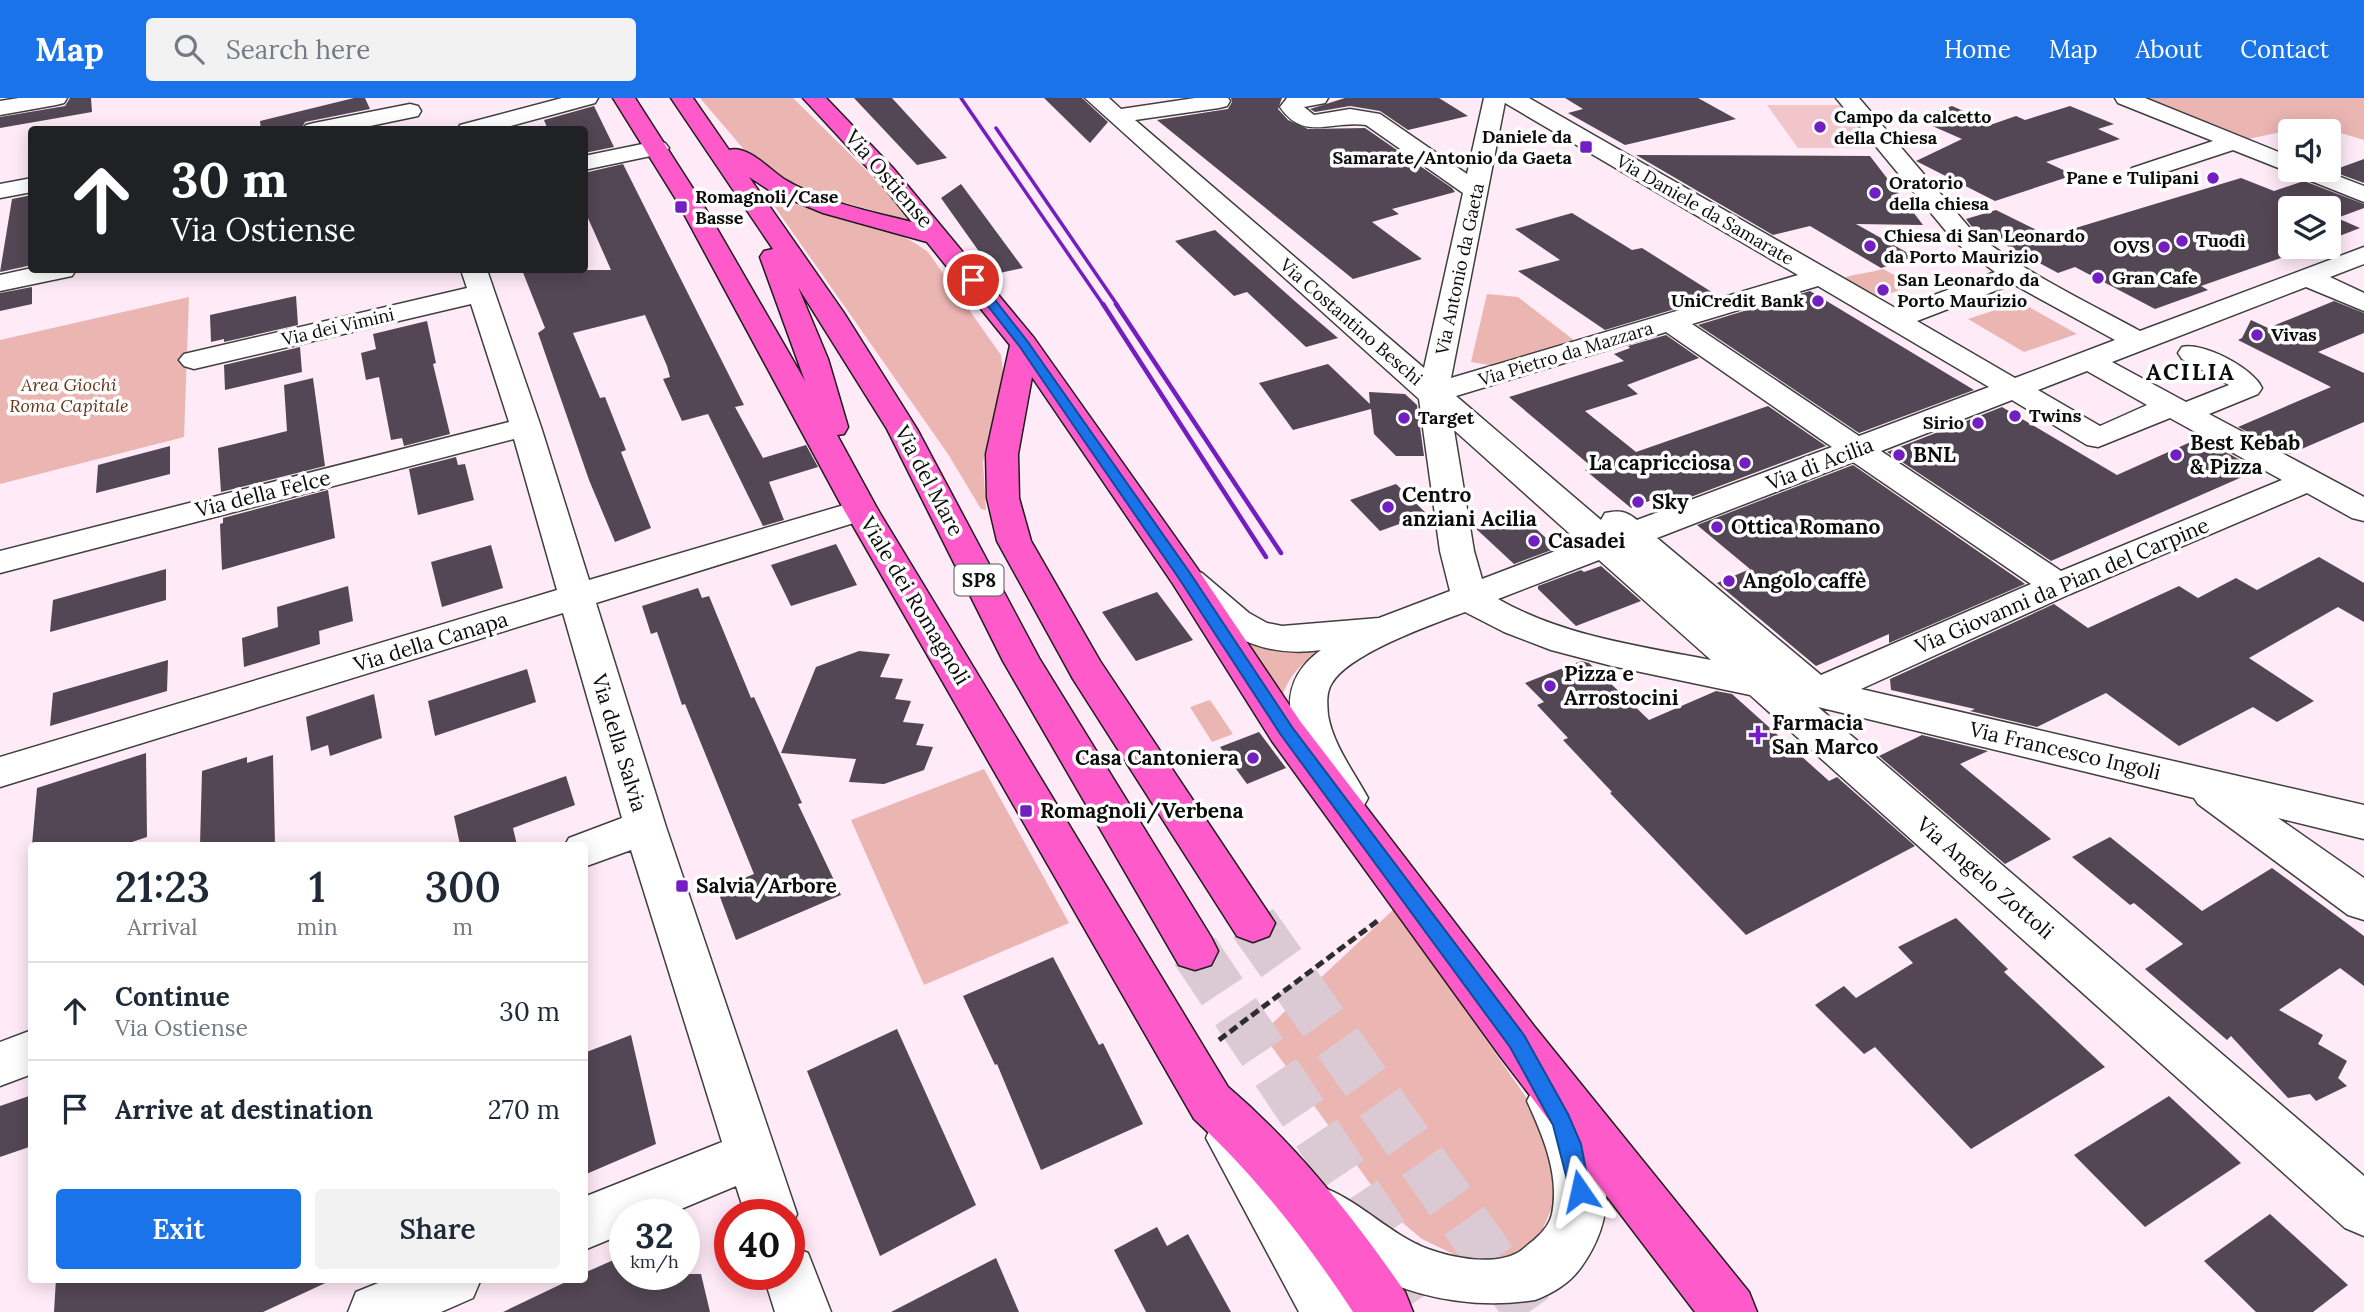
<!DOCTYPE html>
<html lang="en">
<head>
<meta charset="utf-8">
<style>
  body { margin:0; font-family:Lora,serif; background:#f2f2f3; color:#1f2937; height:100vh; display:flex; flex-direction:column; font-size:26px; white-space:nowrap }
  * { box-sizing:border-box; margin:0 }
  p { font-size:23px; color:#747a83 }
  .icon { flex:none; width:38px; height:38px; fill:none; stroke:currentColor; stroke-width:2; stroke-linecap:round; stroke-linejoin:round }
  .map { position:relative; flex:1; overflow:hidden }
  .drawer { position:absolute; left:28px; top:744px; width:560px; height:441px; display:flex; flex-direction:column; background:#fff; border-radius:7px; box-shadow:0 4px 18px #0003 }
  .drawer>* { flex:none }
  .banner { position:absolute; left:28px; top:28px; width:560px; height:147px; border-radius:7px; box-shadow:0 4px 18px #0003; background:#202124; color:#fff; overflow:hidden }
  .fabs { position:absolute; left:2278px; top:21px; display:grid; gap:14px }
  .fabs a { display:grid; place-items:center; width:63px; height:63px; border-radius:7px; background:#fff; box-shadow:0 4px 18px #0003; font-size:35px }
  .speed { position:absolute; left:609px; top:1101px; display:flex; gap:14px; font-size:35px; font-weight:700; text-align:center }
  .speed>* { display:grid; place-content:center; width:91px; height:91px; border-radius:50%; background:#fff; box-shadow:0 4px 18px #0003; line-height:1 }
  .speed small { font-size:18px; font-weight:400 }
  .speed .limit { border:10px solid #d22; background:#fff; color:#111 }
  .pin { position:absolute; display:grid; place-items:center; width:60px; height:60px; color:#fff; margin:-30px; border:4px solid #fff; border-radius:50%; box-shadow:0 2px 7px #0007 }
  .me { position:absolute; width:77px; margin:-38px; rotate:349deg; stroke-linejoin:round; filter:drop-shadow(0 0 5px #0008) }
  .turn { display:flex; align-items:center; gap:24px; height:147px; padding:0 28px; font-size:32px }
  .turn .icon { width:91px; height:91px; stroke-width:2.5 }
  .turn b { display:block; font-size:49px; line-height:60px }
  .eta { display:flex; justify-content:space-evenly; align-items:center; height:119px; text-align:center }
  .eta b { font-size:42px; font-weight:600; line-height:49px }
  .cta { display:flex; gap:14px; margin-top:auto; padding:14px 28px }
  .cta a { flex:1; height:80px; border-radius:7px; background:#1a73e8; color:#fff; font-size:28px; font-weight:600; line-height:80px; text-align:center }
  .cta a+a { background:#f2f2f3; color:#1f2937 }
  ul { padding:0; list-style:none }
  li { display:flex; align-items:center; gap:21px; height:98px; padding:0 28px; border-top:2px solid #e0e1e3 }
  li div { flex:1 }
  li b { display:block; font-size:26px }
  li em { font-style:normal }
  header { display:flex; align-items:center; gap:42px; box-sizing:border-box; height:98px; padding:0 35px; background:#1a73e8; color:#fff }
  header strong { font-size:33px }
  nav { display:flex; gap:38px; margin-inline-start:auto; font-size:24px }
  .search { width:490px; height:63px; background:#f2f2f3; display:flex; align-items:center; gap:18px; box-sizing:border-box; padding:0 24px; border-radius:7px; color:#747a83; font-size:26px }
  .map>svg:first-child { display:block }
</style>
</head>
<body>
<header>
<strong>Map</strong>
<div class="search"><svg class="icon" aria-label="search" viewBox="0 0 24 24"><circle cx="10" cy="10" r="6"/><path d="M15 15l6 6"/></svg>Search here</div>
<nav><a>Home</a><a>Map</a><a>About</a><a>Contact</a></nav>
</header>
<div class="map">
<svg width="2364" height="1214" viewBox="0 0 2364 1214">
  <rect width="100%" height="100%" fill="#ffeaf7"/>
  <path fill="#ebb5b2" d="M700 0H793L869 75 912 123 794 91 753 62Z
    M2126 0H2364V42L2314 27 2234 44Z
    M765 95C816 119 882 118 928 154L1001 257 1003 274 1000 294 983 364 986 412 981 411 948 356Z
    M1883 171 1913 187 1878 200 1844 180C1858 175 1869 175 1883 171Z
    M1487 196 1518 199 1575 243 1507 270 1471 264Z
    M189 199 184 339 0 386V242Z
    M2020 204 2077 236 2024 254 1968 221Z
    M1228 529 1346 539C1315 556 1291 567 1281 602Z
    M1210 602 1233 636 1212 644 1190 609Z
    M984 671 1069 825 924 887 851 722Z
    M1394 811 1533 1009 1557 1082 1552 1109 1539 1140 1512 1158 1478 1163 1457 1158 1422 1141 1404 1126 1374 1091 1262 935Z"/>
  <path fill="#f1c5c9" d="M1767 7H1840L1875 50H1798Z"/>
  <path fill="#544755" d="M70 0H91L92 14 0 30V19L65 8Z
    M354 0H365L370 11 305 24 301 32H261L260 23Z
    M854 0H892L947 60 917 67Z
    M1044 0H1082L1108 24 1090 45Z
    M1231 0H1282L1278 11 1288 22 1308 31 1365 30 1452 90 1455 94 1392 111 1399 116 1372 124 1422 161 1353 181 1157 22 1228 11 1232 4Z
    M1345 0H1439L1468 18 1408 32 1380 13 1350 8 1315 14 1310 11Z
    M1565 0H1698L1736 21 1625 47 1568 15 1583 11Z
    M594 8 614 49 584 55V32H548L544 22Z
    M1952 8 1993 26 2016 18 2025 22 2070 8 2114 26 2098 31 2120 41 2046 64 2074 77 1995 103 1916 63 1962 41 1914 20Z
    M1636 57 1870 58 1923 127 1856 126 1915 159 1881 170 1810 128 1773 137Z
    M2364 61V85L2331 73Z
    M623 66 744 307 735 309 763 360 806 347 818 369 769 384 784 422 763 428 708 316 682 323 663 281 670 279 667 268 645 217 573 235 600 300 605 299 626 352 621 354 651 430 615 444 589 382 538 235 545 230 522 172H611L584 111V75Z
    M2241 80 2274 93 2304 83 2364 106V110L2337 120 2360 130 2329 142V110H2291V149H2312L2201 188 2208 192 2155 211 2075 169 2058 175 1972 129 1966 121 1996 112 2049 138Z
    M961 86 1023 170 995 176 941 100Z
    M32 97V167L0 174 12 101Z
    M1572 115 1632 152 1642 150 1718 198 1605 232 1518 173 1560 162 1515 131Z
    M1215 132 1297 205 1338 240 1306 249 1247 194 1234 198 1175 143Z
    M32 189V206L0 213V195Z
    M1810 193 1974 292 1859 335 1698 227Z
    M296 198 298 227 224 244V241L211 244 210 217Z
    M2334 203 2364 215V235L2318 254 2364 275V324L2290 356 2238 329 2331 289 2238 242 2242 240 2251 222 2268 230Z
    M427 223 436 265 433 266 450 336 404 348 402 340 391 342 379 279 366 282 361 255 376 251 373 236Z
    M1666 237 1699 260 1627 287 1638 296 1585 313 1636 354 1768 308 1826 348 1672 406 1662 398 1631 410 1585 372 1592 369 1509 299 1624 263 1614 256 1630 250 1628 248Z
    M300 249 302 274 225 292 224 267Z
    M1328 266 1370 306 1369 294 1405 296 1417 307 1424 358H1396L1374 336 1371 311 1293 332 1259 285Z
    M313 280 325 368 221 394 218 350 287 333 284 287Z
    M2002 309 2117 377 2195 342 2201 345 2206 343 2258 372 2051 463 1887 354Z
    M170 348V376L96 395 98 367Z
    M456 359 458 367 465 366 474 402 418 417 409 371Z
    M1853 367 2021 483 2025 486 1889 545V536L1816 568 1717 485 1750 471 1697 427Z
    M1396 386 1427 416 1380 433 1350 402Z
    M328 392 335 440 222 472 220 426 223 425V420Z
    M1513 410 1557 450 1514 466 1472 427Z
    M836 446 857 487 791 508 771 467Z
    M491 447 503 490 442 509 431 464Z
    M2319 459 2364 485V524L2338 509 2249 560 2314 603 2277 624 2253 609 2179 648 2106 595 2037 629 1970 613 1975 611 1891 592 1890 581 2054 506 2088 530 2179 488 2198 500 2236 480 2257 492Z
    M1601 468 1641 503 1576 528 1538 491V488L1581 472 1584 474Z
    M166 471V502L50 534 53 502Z
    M348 488 353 523 319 533 320 546 244 569 242 540 278 529 277 509Z
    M698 490 702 500 709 498 751 600 754 599 802 705 798 706 841 797 736 842 717 791 754 776 685 606 682 607 657 534 651 536 642 508Z
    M1157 494 1193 542 1136 563 1102 514Z
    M859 553 890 556 880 579 903 581 895 601 911 603 903 624 924 626 916 647 933 649 924 672 884 686 849 684 856 661 781 655 816 569Z
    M168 562 167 593 50 628 53 595Z
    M1581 563 1589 565 1649 622 1716 593 1732 596 1829 683 1837 679 1915 748 1746 837 1610 695 1612 694 1563 642 1568 640 1537 607 1544 604 1525 585Z
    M527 571 536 604 435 638 428 603Z
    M374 596 382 640 330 658 328 647 311 653 306 619Z
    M1259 634 1286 670 1247 686 1220 649Z
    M1922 637 1988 653 1960 666 2051 741 2005 766 1879 658Z
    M146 655 147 739 123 747H32L37 690Z
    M273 657 275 747H200L202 673 247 659V665Z
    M566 678 575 707 513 730 517 747H460L454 718Z
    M2110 739 2202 813 2272 770 2364 838V888L2340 870 2279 912 2323 937 2318 946 2347 963 2338 980 2347 988 2316 1003 2310 996 2288 1000 2231 938 2227 942 2145 871 2183 846 2134 805 2130 807 2072 759Z
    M1956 820 2008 871 2004 874 2105 969 1971 1051 1875 949 1864 956 1815 907 1844 888 1856 900 1913 865 1898 849Z
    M1053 859 1099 947 1103 945 1143 1026 1041 1072 997 966 995 967 963 898Z
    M897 931 976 1107 880 1158 807 973Z
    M631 937 656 1046 584 1077V955Z
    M32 997V1048L0 1059V1008Z
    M2169 998 2241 1065 2145 1129 2074 1057Z
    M2270 1116 2348 1187 2313 1214H2256L2204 1163Z
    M1157 1129 1167 1148 1188 1136 1231 1214H1146L1114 1152Z
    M625 1157V1176H701L710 1214H503L572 1181H584V1175Z
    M996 1160 1019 1214H891Z
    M56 1181H334L263 1214H54Z"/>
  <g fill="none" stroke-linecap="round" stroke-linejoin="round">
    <path stroke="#dbc9d4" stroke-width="49" stroke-dasharray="49 24" stroke-linecap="butt" d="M1253 825 1529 1214
      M1195 853 1436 1214"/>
    <g stroke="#3f3f3f" stroke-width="3">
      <path id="minor" d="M19 0H67L64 5 56 7 0 17V3Z
        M562 0H598L595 5 496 32H457L460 27Z
        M1085 0H1109L1121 11 1195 0H1228L1230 3 1227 8 1219 10 1135 22 1424 270 1463 95 1366 27C1331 22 1304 44 1280 9L1287 0H1328L1325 5 1304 9 1314 17 1350 11 1380 16 1467 76 1484 0H1529L1897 211 1995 174 1955 144 1836 0H1859L1973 134C2024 174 2083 202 2140 233L2364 149V166L2330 179 2364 195V213L2306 189 2112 264 2186 304 2229 287 2182 261 2178 255 2182 249C2203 244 2253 270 2262 290L2258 296 2209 316 2364 399V423L2352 420 2307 395 2070 496 1861 591 2364 707V741L2278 720 2364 780V822L2348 817 2198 706 2194 700 1818 609 2364 1078V1138L2345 1130 1750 597 1612 568 1551 552 1504 534 1465 514C1433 526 1350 555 1332 585 1326 594 1327 606 1328 617 1333 647 1354 674 1368 700L1362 711 1347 716 1332 711C1306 661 1258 597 1321 552 1272 559 1234 544 1199 512 1189 503 1179 494 1172 483L1178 475 1190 471 1202 475 1249 515 1267 525 1282 528 1379 520 1450 493 1440 453 1419 301ZM1505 4V5L1798 177 1451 280ZM2013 186 2115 242 2015 280 1917 223ZM1818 188 1989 289 1859 338 1692 226ZM1666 234 1832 349 1637 422C1626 413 1619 412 1605 415L1601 422 1456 298ZM2087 273 2147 307 2100 328 2038 292ZM2012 302 2087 347 2098 349 2170 320 2282 382 2061 473 1881 353ZM1454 332 1579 444 1482 481 1474 453ZM1853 364 2031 486 1821 577 1657 440ZM1599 462 1711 562C1639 548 1563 538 1498 501Z
        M2115 0H2145L2291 59V72H2322L2364 88V104L2233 52 2148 80H2132L2128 75 2132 70 2213 43 2118 5Z
        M410 6 418 8 421 13 418 18 351 32H303L306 27 314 25Z
        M657 43 665 45 669 50 665 55 584 72V58Z
        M32 80V94L0 100V86Z
        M32 170V172H76L72 178 0 193V177Z
        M461 172H487L541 329 589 482 861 402 873 405 878 412 873 419 596 505 666 729 797 1116 789 1135V1116H745L736 1088 669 1116H625V1135L584 1152V1099L722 1044 631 752 584 769V747H565L569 740 622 720 563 515 0 689V659L557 492 514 341 0 475V453L509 324 471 206 194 271 184 268 179 262 184 256 467 190Z
        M32 932V976L0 988V944Z
        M1552 980 1569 987C1585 1020 1602 1055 1606 1093 1608 1119 1597 1147 1582 1168 1571 1184 1554 1195 1535 1202 1458 1214 1380 1192 1319 1144L1357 1214H1299L1206 1040 1213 1023 1231 1016 1249 1023 1302 1114 1308 1098 1327 1091C1363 1106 1391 1137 1428 1151 1453 1160 1492 1168 1517 1155 1523 1152 1528 1146 1534 1142 1541 1136 1550 1126 1552 1116 1560 1077 1543 1038 1527 1003L1535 987Z
        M789 1147 808 1155 831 1214H775L763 1176H789Z
        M388 1181H481L473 1200 441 1214H348L356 1194Z"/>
    </g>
    <g stroke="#1d1d1d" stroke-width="3">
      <path id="major" d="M613 0H635L701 103 805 283 760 159 764 153 773 151 671 0H693L729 52C748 47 769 71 784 81 822 104 869 113 912 124L877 80 803 0H826L893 70 1034 240 1197 470 1300 623 1534 928 1749 1194 1757 1214H1695L1500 958 1272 643 1173 486 1032 279 1018 356 1019 400 1031 443 1100 563 1275 825 1269 838 1253 844 1237 838 1073 581 997 443 987 400 986 356 1010 247 927 144 823 115 772 94 749 79 844 215 917 331 1039 560 1211 839 1218 853 1211 867 1195 872 1179 867 1003 563 887 331 798 189 828 261 848 329 844 336 837 337 878 412 1228 989C1298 1049 1353 1119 1405 1194L1413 1214H1353C1307 1144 1256 1078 1194 1021L844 412 677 103Z"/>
    </g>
    <path stroke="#2e2e2e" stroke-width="5" stroke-dasharray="9 4.5" stroke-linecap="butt" d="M1219 942 1380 821"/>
    <use href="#minor" fill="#fff" fill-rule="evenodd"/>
    <use href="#major" fill="#ff5aca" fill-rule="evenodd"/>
    <path stroke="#731ec1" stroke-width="3.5" d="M961 0 1104 208
      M996 30 1118 208"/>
    <path stroke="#731ec1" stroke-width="4.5" d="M1103 206 1266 459
      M1116 206 1281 455"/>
  </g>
  <path fill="#1a73e8" stroke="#114b97" stroke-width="2" d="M969 179H977L1028 244 1190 475 1292 629 1524 937 1568 1016 1581 1046 1590 1093 1587 1101 1580 1104 1572 1101 1553 1027 1510 949 1281 637 1180 482 1076 331 1020 249 969 184Z"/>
  <g fill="#731ec1" stroke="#fff" stroke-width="2.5">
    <circle cx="1820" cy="29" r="7"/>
    <rect x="1579" y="42" width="14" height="14" rx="3.5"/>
    <circle cx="2213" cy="80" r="7"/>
    <circle cx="1875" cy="95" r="7"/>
    <rect x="674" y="102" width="14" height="14" rx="3.5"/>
    <circle cx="2182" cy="143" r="7"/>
    <circle cx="1870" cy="148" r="7"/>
    <circle cx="2164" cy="149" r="7"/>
    <circle cx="2098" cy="180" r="7"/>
    <circle cx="1883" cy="192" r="7"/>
    <circle cx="1818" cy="203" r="7"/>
    <circle cx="2257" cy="237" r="7"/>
    <circle cx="2015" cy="318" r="7"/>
    <circle cx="1404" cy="320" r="7"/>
    <circle cx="1978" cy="325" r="7"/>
    <circle cx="1899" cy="357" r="7"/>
    <circle cx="2176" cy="357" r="7"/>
    <circle cx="1745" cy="365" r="7"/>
    <circle cx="1638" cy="404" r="7"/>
    <circle cx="1388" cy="409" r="7"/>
    <circle cx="1717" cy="429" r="7"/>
    <circle cx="1534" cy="443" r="7"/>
    <circle cx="1729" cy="483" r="7"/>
    <circle cx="1550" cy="588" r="7"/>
    <path d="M1754.5 626.5h7v7h7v7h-7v7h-7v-7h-7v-7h7z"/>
    <circle cx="1253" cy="660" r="7"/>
    <rect x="1019" y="706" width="14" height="14" rx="3.5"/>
    <rect x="675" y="781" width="14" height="14" rx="3.5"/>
  </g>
  <g text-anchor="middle" stroke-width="7" stroke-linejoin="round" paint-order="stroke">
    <g font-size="18" font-weight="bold" fill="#0c0c0c" stroke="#fff" text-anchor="start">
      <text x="1834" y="25">Campo da calcetto<tspan x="1834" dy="21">della Chiesa</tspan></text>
      <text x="1572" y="45" text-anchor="end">Daniele da<tspan x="1572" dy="21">Samarate/Antonio da Gaeta</tspan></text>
      <text x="2199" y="86" text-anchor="end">Pane e Tulipani</text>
      <text x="1889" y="91">Oratorio<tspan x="1889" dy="21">della chiesa</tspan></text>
      <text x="695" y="105">Romagnoli/Case<tspan x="695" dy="21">Basse</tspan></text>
      <text x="1884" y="144">Chiesa di San Leonardo<tspan x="1884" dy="21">da Porto Maurizio</tspan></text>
      <text x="2196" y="149">Tuodì</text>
      <text x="2150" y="155" text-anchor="end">OVS</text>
      <text x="2112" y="186">Gran Cafe</text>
      <text x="1897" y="188">San Leonardo da<tspan x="1897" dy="21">Porto Maurizio</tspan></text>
      <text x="1804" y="209" text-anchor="end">UniCredit Bank</text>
      <text x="2271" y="243">Vivas</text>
      <text x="2029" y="324">Twins</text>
      <text x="1418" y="326">Target</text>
      <text x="1964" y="331" text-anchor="end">Sirio</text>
    </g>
    <g font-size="18" fill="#0c0c0c" stroke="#fff">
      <text transform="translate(1705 112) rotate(30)" y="6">Via Daniele da Samarate</text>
      <text transform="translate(1460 171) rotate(-78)" y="6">Via Antonio da Gaeta</text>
      <text transform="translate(1351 224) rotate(41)" y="6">Via Costantino Beschi</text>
      <text transform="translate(338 229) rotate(-13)" y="6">Via dei Vimini</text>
      <text transform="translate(1566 256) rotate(-17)" y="6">Via Pietro da Mazzara</text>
    </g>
    <g font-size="18" font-style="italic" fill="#65351a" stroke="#fff">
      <text x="69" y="293">Area Giochi<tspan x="69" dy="21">Roma Capitale</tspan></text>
    </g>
    <rect fill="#fff" stroke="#555" stroke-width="2" x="954.5" y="466.5" width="49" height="31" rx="5"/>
    <g font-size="19" font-weight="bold" fill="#0c0c0c">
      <text x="979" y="489">SP8</text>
    </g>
    <g font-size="21" fill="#0c0c0c" stroke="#fff">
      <text transform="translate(889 81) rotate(49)" y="7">Via Ostiense</text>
      <text transform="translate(1820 366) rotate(-21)" y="7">Via di Acilia</text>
      <text transform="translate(929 383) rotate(62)" y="7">Via del Mare</text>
      <text transform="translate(263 396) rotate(-14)" y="7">Via della Felce</text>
      <text transform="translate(2062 488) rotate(-23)" y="7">Via Giovanni da Pian del Carpine</text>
      <text transform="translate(915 503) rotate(59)" y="7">Viale dei Romagnoli</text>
      <text transform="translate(431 544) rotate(-17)" y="7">Via della Canapa</text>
      <text transform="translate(619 645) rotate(73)" y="7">Via della Salvia</text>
      <text transform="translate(2065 653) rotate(13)" y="7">Via Francesco Ingoli</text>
      <text transform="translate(1985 780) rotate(41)" y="7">Via Angelo Zottoli</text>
    </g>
    <g font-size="21" font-weight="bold" fill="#0c0c0c" stroke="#fff" text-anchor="start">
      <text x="2190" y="352">Best Kebab<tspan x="2190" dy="24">&amp; Pizza</tspan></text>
      <text x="1913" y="364">BNL</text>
      <text x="1731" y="372" text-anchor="end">La capricciosa</text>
      <text x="1402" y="404">Centro<tspan x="1402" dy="24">anziani Acilia</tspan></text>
      <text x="1652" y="411">Sky</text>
      <text x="1731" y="436">Ottica Romano</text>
      <text x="1548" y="450">Casadei</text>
      <text x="1743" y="490">Angolo caffè</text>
      <text x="1564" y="583">Pizza e<tspan x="1564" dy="24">Arrostocini</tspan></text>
      <text x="1772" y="632">Farmacia<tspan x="1772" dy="24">San Marco</tspan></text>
      <text x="1239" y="667" text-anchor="end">Casa Cantoniera</text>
      <text x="1040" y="720">Romagnoli/Verbena</text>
      <text x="696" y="795">Salvia/Arbore</text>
    </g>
    <g font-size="23" font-weight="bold" letter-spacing="2" fill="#0c0c0c" stroke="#fff">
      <text x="2191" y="282">ACILIA</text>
    </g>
  </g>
</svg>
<div class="fabs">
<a><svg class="icon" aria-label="sound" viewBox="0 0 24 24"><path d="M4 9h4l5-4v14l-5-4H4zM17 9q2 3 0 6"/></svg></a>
<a><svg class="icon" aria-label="layers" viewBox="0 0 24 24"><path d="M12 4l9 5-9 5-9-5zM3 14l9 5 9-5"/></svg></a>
</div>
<div class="speed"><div>32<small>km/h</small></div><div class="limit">40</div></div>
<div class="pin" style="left:973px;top:182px;background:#d93025"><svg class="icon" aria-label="arrive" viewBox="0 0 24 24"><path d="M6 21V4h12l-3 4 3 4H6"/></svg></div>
<svg class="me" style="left:1580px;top:1093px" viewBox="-20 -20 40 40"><path d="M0-17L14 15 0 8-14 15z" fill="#1a73e8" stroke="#fff" stroke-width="4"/></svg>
<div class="banner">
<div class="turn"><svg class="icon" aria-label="ahead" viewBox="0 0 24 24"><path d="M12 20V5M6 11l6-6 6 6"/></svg><div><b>30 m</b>Via Ostiense</div></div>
</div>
<section class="drawer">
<div class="eta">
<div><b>21:23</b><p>Arrival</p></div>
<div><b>1</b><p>min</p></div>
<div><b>300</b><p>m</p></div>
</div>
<ul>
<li><svg class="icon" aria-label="ahead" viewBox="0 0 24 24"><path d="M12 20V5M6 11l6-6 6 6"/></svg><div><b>Continue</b><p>Via Ostiense</p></div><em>30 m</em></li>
<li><svg class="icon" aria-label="arrive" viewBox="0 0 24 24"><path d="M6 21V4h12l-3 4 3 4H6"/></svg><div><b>Arrive at destination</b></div><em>270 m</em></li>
</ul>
<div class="cta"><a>Exit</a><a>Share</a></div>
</section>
</div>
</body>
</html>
